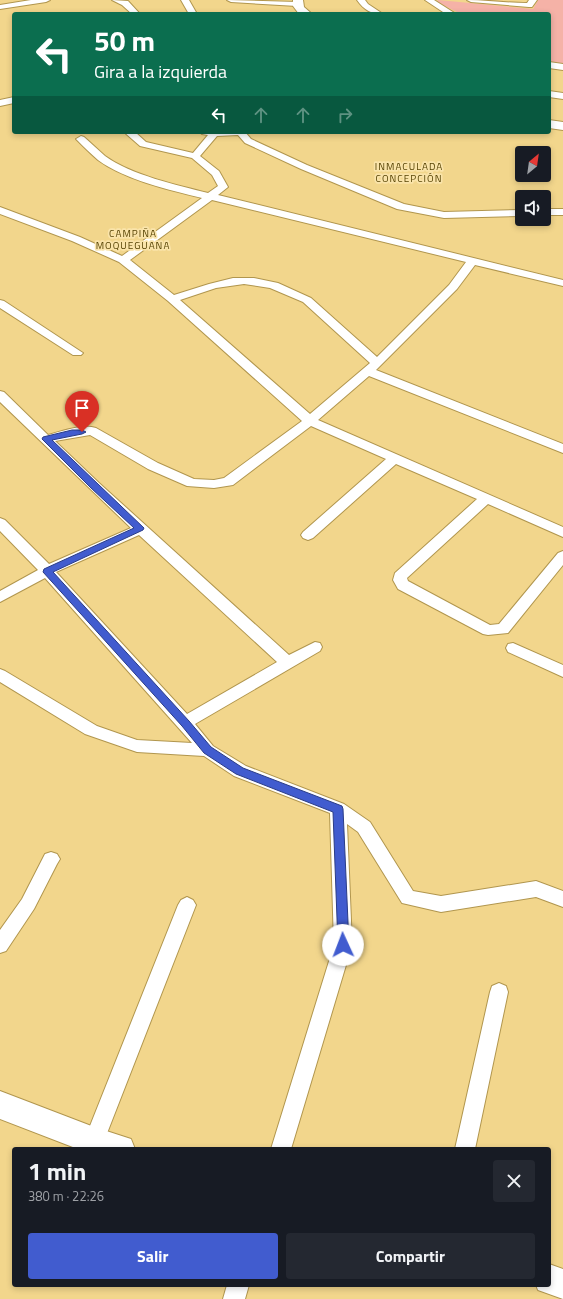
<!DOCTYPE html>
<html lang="es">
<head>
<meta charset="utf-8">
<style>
  body { margin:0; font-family:"Titillium Web",sans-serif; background:#242831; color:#f1f3f6; height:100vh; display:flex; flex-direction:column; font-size:15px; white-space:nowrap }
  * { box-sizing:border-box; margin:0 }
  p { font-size:13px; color:#9ea1a6 }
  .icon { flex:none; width:22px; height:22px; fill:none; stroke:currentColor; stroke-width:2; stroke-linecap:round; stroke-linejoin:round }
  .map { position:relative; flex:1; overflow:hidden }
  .panel { position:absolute; left:12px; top:1147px; width:539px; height:140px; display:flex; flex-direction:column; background:#171b24; border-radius:4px; box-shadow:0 2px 6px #0003 }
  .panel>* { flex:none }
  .hud { position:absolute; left:12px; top:12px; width:539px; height:122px; border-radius:4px; box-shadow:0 2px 6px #0003; background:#0b6e4f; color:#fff; overflow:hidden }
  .needle { width:26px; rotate:29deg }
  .buttons { position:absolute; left:515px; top:146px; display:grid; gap:8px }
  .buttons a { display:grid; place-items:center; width:36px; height:36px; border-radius:4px; background:#171b24; box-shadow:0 2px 6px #0003; font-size:20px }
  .pin { position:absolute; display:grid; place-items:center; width:34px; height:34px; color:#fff; margin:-41px -17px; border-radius:50% 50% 50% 0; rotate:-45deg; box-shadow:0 0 4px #0007 }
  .pin .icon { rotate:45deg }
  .me { position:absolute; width:44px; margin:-22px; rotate:358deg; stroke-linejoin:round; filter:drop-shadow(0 0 3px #0008) }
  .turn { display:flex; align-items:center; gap:14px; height:84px; padding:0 16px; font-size:18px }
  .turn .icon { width:52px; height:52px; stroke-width:2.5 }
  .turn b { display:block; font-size:28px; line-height:34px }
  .lanes { display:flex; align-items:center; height:38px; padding:0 16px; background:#0003; justify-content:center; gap:20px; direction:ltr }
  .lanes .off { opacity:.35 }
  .round { display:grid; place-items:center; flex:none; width:42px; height:42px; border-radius:4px; background:#242831 }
  .summary { display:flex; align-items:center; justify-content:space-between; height:68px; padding:0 16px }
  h1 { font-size:24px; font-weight:700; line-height:30px }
  .button { display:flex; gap:8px; margin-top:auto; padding:8px 16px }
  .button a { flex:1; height:46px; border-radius:4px; background:#415ccf; color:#fff; font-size:16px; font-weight:700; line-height:46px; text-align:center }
  .button a+a { background:#242831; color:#f1f3f6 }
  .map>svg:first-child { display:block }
</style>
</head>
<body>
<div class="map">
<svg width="563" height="1299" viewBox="0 0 563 1299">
  <rect width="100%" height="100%" fill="#f2d68c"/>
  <path fill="#f5b2a7" d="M438 0 533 9 538 0H563V64L549 61V14H461L437 2Z"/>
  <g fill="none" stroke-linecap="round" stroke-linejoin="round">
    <g stroke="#b1964e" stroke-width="2">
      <path id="street" d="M31 0H50L46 2 0 9V5Z
        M112 0 128 1 140 14H132L122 5Z
        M181 0H189L197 14H189Z
        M227 0 297 2 301 4 297 6 231 2Z
        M357 0H365L368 4 383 14C371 14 364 10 357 0Z
        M425 0H434L456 14H446Z
        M467 0C487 0 507 3 527 3L529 0H537L532 7H529L471 2Z
        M549 62 563 64V70L549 68Z
        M549 91 563 93V99L549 97Z
        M14 97V103L0 106V100Z
        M124 132H135L146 142 193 153 208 135 202 134 200 132H245L251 139 307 165 404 204 444 212 522 210V216L444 218 397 209 301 169 245 143 238 135 217 136 200 156 219 171 228 187 218 195 563 280V286L475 265 457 289 376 370 563 444V453L369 376 318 420 563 527V537L488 504 407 578 408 581 490 625 499 624 558 553 563 551V565L508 633 488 635 483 634 398 589 393 580 395 573 477 499 396 464 313 538 308 540 303 538 301 535 303 532 386 459 311 426 233 485 214 488 187 486 148 469 90 435 55 441 99 483 289 655 315 642 320 643 322 647 320 651 195 724 213 746 246 766 344 804 370 822 413 891 441 896 536 881 563 891V907L536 897 441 912 402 903 358 832 347 824 352 945 291 1149H271L334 945 330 813 234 776 204 756 137 752 85 734 0 682V669L5 671 97 726 137 740 192 743 45 578 0 602V591L38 570 0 531V518L5 520 49 564 131 528 0 402V391L4 392 48 435C63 431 82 424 96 428L158 463 194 479 214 480 224 478 302 421 168 301 119 262 72 241 0 214V207L80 237 122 256 202 198C170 190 125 180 98 160 91 154 84 147 78 141L76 139 81 136 84 137C91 143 98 150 105 156 131 175 177 185 208 193L218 186 212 175 192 158 140 146ZM212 200 466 262 449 285 377 357 311 298 278 283 254 278H233L209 284 174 295 130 260ZM244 284 270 288 303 302 370 363 310 414 180 300 216 288ZM139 535 277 662 187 714 56 572Z
        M544 209H563V215H544Z
        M0 300 4 301 83 353 81 355H73L0 308Z
        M513 643 563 665V677L508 652 506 648 508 644Z
        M51 852 57 854 60 859 57 864 34 909 6 951 0 953V930L22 899 45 854Z
        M187 897 193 900 196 905 104 1141 101 1148 89 1149 87 1148 84 1141 178 905 181 900Z
        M499 983 506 986 508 992 475 1149H455L490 992 492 986Z
        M227 1285H249L245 1299H223Z"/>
    </g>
    <g stroke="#b1964e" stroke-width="2">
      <path id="secondary" d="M293 0H303L304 7 312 14H299L293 6Z
        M549 120 563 122V130L549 128Z
        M0 1091 94 1127 131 1139 135 1149H78L0 1119Z
        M549 1264 563 1269V1299L538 1290 536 1285H549Z"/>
    </g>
    <use href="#street" fill="#fff" fill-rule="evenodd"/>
    <use href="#secondary" fill="#fff" fill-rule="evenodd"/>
  </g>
  <path fill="#415ccf" stroke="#2a3c87" d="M72 430H82L86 432 82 434 52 440 144 528 143 530 53 572 189 721 211 747 243 768 342 806 343 809 349 945 347 948 343 950 339 948 338 945 333 812 236 774 204 753 182 726 43 572 44 569 134 528 91 488 42 439 43 437Z"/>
  <g text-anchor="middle" stroke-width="3.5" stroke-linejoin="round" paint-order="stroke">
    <g font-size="10" letter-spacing="1" fill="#564304" stroke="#fae4aa">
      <text x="409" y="170">INMACULADA<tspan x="409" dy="12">CONCEPCIÓN</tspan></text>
      <text x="133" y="237">CAMPIÑA<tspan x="133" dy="12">MOQUEGUANA</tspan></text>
    </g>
  </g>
</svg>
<div class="buttons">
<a><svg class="needle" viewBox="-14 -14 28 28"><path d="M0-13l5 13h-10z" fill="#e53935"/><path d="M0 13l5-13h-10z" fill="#9ea1a6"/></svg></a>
<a><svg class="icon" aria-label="sound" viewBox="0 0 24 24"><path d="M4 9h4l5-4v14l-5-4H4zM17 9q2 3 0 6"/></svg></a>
</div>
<div class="pin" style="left:82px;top:432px;background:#d93025"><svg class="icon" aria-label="arrive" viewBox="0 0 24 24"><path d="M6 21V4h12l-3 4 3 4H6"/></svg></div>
<svg class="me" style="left:343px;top:945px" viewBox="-20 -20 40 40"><circle r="19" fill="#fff"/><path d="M0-13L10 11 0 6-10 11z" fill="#415ccf"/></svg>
<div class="hud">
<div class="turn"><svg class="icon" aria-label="left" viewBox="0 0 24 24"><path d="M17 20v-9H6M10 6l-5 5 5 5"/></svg><div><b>50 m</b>Gira a la izquierda</div></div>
<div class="lanes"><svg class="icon" aria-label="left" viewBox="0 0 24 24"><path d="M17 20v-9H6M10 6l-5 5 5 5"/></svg><svg class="icon off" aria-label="ahead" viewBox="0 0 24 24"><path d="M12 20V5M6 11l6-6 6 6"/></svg><svg class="icon off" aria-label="ahead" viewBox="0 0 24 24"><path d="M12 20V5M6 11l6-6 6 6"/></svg><svg class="icon off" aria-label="right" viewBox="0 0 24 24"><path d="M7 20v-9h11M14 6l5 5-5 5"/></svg></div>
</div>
<section class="panel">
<div class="summary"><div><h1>1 min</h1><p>380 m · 22:26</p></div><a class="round"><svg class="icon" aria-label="close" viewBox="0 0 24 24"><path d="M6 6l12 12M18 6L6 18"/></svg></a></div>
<div class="button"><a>Salir</a><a>Compartir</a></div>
</section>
</div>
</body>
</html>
